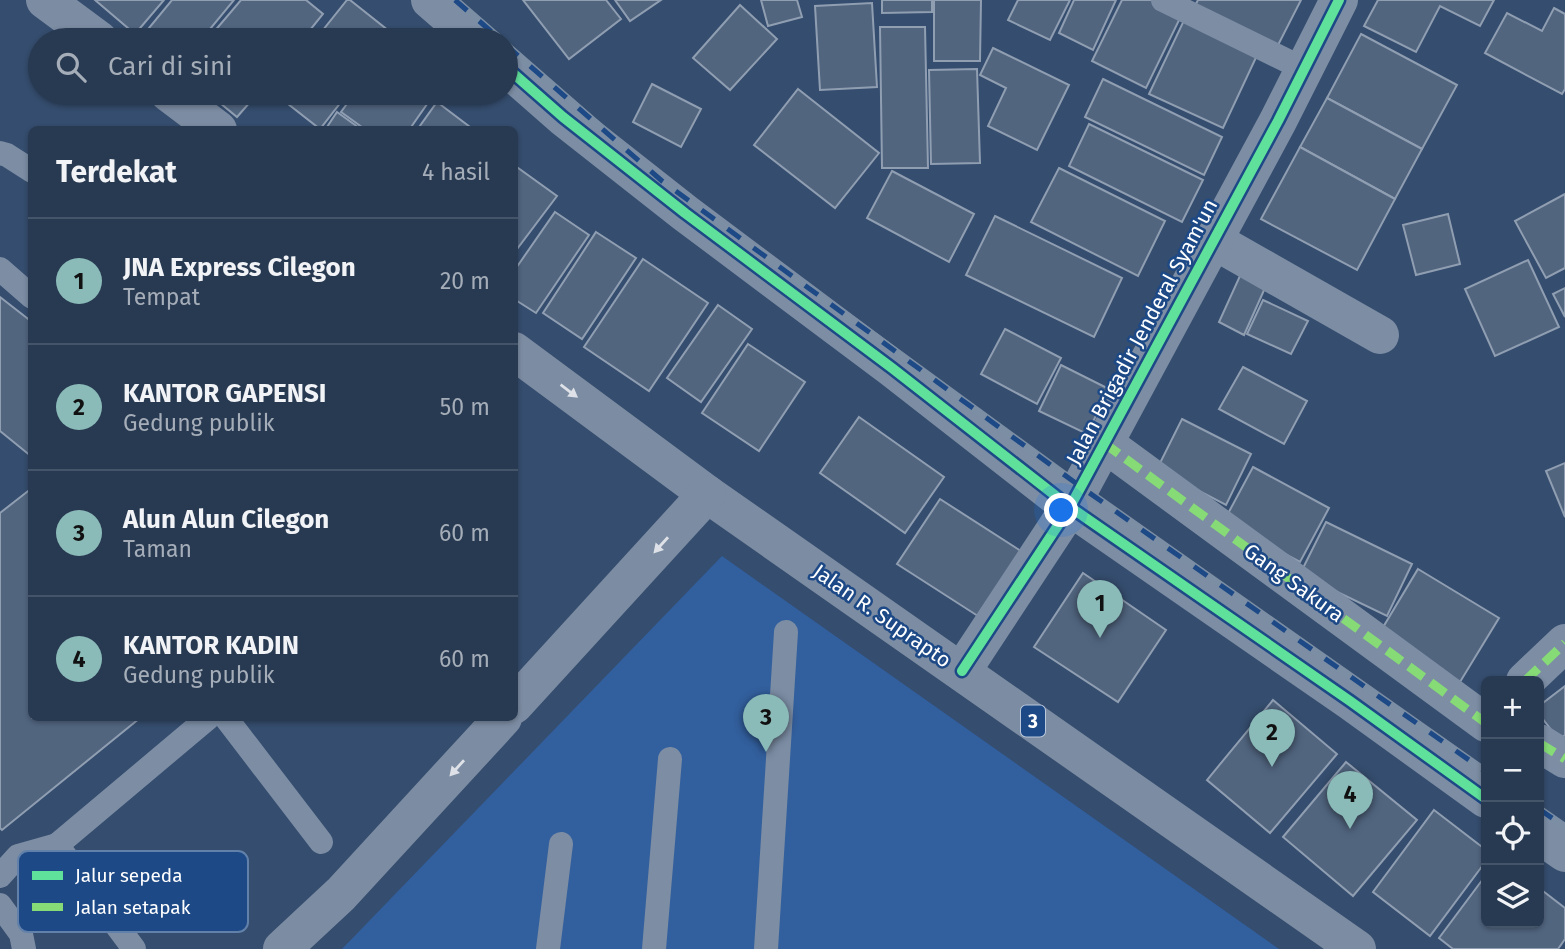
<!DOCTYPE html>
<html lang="id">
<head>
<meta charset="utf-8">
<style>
	body { margin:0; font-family:"Fira Sans",sans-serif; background:#34455c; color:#f1f3f6 }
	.controls { position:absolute; right:21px; bottom:21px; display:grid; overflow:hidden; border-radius:10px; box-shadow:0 2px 5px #0004 }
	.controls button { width:63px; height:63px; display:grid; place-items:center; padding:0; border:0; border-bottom:2px solid #445469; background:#283a52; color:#f1f3f6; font:35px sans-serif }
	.you { position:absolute; left:1062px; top:511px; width:24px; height:24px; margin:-18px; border:5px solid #fff; border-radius:50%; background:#1a73e8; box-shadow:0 0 0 10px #1a73e833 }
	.badge { display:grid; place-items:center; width:46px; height:46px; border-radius:50%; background:#8bbbb9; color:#111; font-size:23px; font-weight:700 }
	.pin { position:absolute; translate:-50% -58px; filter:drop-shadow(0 2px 4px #0008) }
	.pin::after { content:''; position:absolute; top:37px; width:24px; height:21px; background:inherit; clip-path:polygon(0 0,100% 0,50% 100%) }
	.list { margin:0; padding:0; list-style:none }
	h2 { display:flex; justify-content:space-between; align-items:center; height:91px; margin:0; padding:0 28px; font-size:30px }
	h2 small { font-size:23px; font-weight:400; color:#a5adb8 }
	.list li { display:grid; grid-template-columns:46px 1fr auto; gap:21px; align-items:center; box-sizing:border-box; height:126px; padding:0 28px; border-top:2px solid #445469 }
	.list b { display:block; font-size:26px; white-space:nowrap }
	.list p { margin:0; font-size:23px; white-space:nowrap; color:#a5adb8 }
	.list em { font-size:23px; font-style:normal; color:#a5adb8 }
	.icon { flex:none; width:38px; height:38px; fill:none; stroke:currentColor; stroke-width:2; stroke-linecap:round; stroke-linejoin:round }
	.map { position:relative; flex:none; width:1565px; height:949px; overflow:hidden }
	.search { position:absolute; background:#283a52; box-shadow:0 2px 5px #0004; left:28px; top:28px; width:490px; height:77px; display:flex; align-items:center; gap:18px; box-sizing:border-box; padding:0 24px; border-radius:38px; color:#a5adb8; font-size:26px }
	.panel { position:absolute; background:#283a52; box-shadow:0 2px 5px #0004; left:28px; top:126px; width:490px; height:595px; border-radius:10px }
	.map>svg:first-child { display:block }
	.green { fill:#325f9d }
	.building { fill:#51657f; stroke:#909eb2; stroke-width:2 }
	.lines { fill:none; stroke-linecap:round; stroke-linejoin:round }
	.service { stroke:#7c8da4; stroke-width:24 }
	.minor { stroke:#7c8da4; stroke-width:38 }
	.trunk { stroke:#7c8ca2; stroke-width:38 }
	.rail-casing { stroke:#7c8ea4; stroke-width:8 }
	.rail { stroke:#1d4986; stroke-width:5; stroke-dasharray:16; stroke-linecap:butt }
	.quiet { stroke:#86db77; stroke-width:9; stroke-dasharray:18 9; stroke-linecap:butt }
	.cycleway-casing { stroke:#1d4986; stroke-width:15 }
	.cycleway { stroke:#60e19b; stroke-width:10 }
	.oneway { fill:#dee2e8 }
	.labels { text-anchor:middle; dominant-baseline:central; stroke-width:5; stroke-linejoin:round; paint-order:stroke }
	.shield { fill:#1d4986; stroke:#bbc8db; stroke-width:2 }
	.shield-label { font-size:19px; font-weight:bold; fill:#fff }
	.street-label { font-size:21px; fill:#fff; stroke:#1d4986 }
	.key { fill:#1d4986; stroke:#6180aa; stroke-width:2 }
	.key-label { font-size:19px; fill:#fff }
</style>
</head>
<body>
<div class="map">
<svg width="1565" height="949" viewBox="0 0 1565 949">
	<rect width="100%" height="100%" fill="#354d6e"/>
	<path class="green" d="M722 556 1279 949H342Z"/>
	<g class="building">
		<path d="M95 0H164L135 34Z"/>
		<path d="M172 0H234L201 40H152L144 34Z"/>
		<path d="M241 0H306L323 14 302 40H207Z"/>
		<path d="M347 0H350L394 35 390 40H315Z"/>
		<path d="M523 0H606L621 19 569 59Z"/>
		<path d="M615 0H661L630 21Z"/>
		<path d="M761 0H797L802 17 768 26Z"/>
		<path d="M882 0H932V12L882 13Z"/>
		<path d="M934 0H981L980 61H934Z"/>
		<path d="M1018 0H1070L1050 40 1008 20Z"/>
		<path d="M1074 0H1116L1093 50 1059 33Z"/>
		<path d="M1122 0H1157L1183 12 1146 88 1092 61Z"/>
		<path d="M1198 0H1301L1274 53 1192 11Z"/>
		<path d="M1378 0H1494L1480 26 1440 6 1416 52 1364 26Z"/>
		<path d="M872 3 877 87 820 90 815 6Z"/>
		<path d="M740 5 777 39 730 90 693 58Z"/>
		<path d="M1554 8 1565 14V89L1562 94 1485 53 1507 13 1542 31Z"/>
		<path d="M1187 14 1260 49 1223 128 1149 94Z"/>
		<path d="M880 27H925L928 168H882Z"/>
		<path d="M1361 34 1457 85 1422 149 1327 98Z"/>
		<path d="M993 48 1069 85 1037 150 988 126 1006 88 980 75Z"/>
		<path d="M977 69 980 163 931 164 929 70Z"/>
		<path d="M1103 79 1222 137 1204 175 1085 117Z"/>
		<path d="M652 84 701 109 681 147 633 122Z"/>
		<path d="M798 89 879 153 835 208 754 145Z"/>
		<path d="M208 93H258L237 117Z"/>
		<path d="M274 93H348L320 129Z"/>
		<path d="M355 93H426L432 97 409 130H366L341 112Z"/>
		<path d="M1327 98 1422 149 1395 199 1300 147Z"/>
		<path d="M437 102 474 130H417Z"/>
		<path d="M337 112 362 130H325Z"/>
		<path d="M1089 124 1203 180 1182 222 1069 166Z"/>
		<path d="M1300 147 1395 199 1357 270 1261 219Z"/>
		<path d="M514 165 557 196 514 253Z"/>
		<path d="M1059 168 1165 221 1138 276 1031 222Z"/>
		<path d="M892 171 974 214 949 262 867 218Z"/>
		<path d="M1565 194V268L1546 278 1515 221Z"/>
		<path d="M555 212 589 235 536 313 514 299V271Z"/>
		<path d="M1448 214 1460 264 1416 275 1403 225Z"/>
		<path d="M995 216 1122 278 1094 337 966 275Z"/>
		<path d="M596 232 636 258 582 339 543 313Z"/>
		<path d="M643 259 708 303 649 391 584 347Z"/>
		<path d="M1528 260 1559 327 1495 356 1465 289Z"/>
		<path d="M1244 267 1269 279 1244 335 1219 322Z"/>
		<path d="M1565 288V317L1553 294Z"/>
		<path d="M0 297 32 322V457L0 431Z"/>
		<path d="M1263 300 1308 321 1291 354 1247 334Z"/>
		<path d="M718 305 752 329 701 402 667 378Z"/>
		<path d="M1005 329 1061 358 1037 404 981 374Z"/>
		<path d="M748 344 805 382 759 451 702 413Z"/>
		<path d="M1061 365 1109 389 1087 434 1039 411Z"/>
		<path d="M1243 367 1307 401 1284 444 1219 409Z"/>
		<path d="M859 417 944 477 905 533 820 473Z"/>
		<path d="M1182 419 1251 454 1226 505 1157 469Z"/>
		<path d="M1565 463V517L1546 471Z"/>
		<path d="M1253 467 1329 508 1300 562 1224 521Z"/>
		<path d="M32 488V718H140L2 830 0 828V513Z"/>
		<path d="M940 499 1024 553 981 618 897 564Z"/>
		<path d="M1326 522 1412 564 1387 616 1300 574Z"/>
		<path d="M1418 569 1499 618 1460 682 1379 634Z"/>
		<path d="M1083 573 1166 630 1118 702 1034 647Z"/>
		<path d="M1565 686V735L1559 740 1539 714V706Z"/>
		<path d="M1273 700 1337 754 1270 833 1207 780Z"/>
		<path d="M1346 762 1417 820 1353 896 1283 837Z"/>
		<path d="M1434 810 1486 850V861L1430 936 1373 892Z"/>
		<path d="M1486 875V923H1539V888L1565 908V939L1558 949H1453L1439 938Z"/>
	</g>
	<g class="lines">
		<g class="service">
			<path d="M1163 0 1304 69"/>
			<path d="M0 153 7 155 32 171"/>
			<path d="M0 269 32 297"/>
			<path d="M226 718 321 842"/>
			<path d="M0 876 18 856 57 845"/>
			<path d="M0 905 21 934 24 949"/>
			<path d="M134 949 57 845 208 718"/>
			<path d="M548 949 561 844"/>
			<path d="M654 949 670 759"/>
			<path d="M766 949 786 632"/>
		</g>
		<g class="minor">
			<path d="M430 0 476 40"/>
			<path d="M506 67 563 117 685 213 892 368 1070 507 1350 701 1486 799"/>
			<path d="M1213 240 1380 335"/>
			<path d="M1104 443 1486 723"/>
			<path d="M962 671 1070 507 1278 121 1339 0"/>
			<path d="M1525 681 1565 643"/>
			<path d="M1539 743 1565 759"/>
			<path d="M1539 835 1565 853"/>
		</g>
		<g class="trunk">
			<path d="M45 0 99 40"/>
			<path d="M169 93 218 130"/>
			<path d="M514 351 707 494 1357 949"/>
			<path d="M514 705 707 494"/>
			<path d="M282 949 341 894 503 718"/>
		</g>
		<defs>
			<g id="rail">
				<path d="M455 0 501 40"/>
				<path d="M506 45 662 181 1081 487 1486 772"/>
				<path d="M1539 809 1565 827"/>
			</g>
		</defs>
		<use href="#rail" class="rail-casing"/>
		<use href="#rail" class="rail"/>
		<g class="quiet">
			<path d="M1104 443 1486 723"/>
			<path d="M1525 681 1565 643"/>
			<path d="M1539 743 1565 759"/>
		</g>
		<defs>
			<g id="cycleway">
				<path d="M506 67 563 117 685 213 892 368 1070 507 1350 701 1486 799"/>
				<path d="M962 671 1070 507 1278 121 1339 0"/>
			</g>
		</defs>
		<use href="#cycleway" class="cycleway-casing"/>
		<use href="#cycleway" class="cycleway"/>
	</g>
	<defs><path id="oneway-solid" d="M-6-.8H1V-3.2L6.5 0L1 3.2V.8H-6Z" transform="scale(1.75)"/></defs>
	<g class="oneway">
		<use href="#oneway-solid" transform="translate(569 391) rotate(37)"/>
		<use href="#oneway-solid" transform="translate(661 545) rotate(132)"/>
		<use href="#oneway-solid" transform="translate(457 768) rotate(132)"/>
	</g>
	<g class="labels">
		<rect class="shield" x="1021" y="705.5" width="24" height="31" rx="5"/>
		<g class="shield-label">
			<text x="1033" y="721">3</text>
		</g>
		<g class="street-label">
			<text transform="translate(1142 332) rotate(-62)">Jalan Brigadir Jenderal Syam'un</text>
			<text transform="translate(1294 583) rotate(36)">Gang Sakura</text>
			<text transform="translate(882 616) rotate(35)">Jalan R. Suprapto</text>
		</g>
	</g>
	<rect x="18" y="851" width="230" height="81" rx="10" class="key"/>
	<rect x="32" y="871" width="31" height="9" fill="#60e19b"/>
	<rect x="32" y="903" width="31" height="8" fill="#86db77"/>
	<g class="key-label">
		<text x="75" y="882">Jalur sepeda</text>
		<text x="75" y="914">Jalan setapak</text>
	</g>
</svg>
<div class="controls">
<button>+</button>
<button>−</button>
<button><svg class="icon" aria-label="locate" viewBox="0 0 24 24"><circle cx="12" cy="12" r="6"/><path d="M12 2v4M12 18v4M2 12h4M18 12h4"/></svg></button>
<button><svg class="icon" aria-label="layers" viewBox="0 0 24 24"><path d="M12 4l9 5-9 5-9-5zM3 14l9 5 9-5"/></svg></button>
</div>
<div class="you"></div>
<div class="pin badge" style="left:1100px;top:638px">1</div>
<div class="pin badge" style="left:1272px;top:767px">2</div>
<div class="pin badge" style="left:766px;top:752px">3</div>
<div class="pin badge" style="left:1350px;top:829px">4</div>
<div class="search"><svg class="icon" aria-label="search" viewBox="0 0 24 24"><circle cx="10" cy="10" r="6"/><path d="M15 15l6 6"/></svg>Cari di sini</div>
<section class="panel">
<h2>Terdekat<small>4 hasil</small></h2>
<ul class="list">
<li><span class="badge">1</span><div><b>JNA Express Cilegon</b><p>Tempat</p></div><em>20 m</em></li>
<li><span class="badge">2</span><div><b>KANTOR GAPENSI</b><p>Gedung publik</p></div><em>50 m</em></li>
<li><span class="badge">3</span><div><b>Alun Alun Cilegon</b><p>Taman</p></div><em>60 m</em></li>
<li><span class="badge">4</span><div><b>KANTOR KADIN</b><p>Gedung publik</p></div><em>60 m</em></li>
</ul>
</section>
</div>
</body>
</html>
